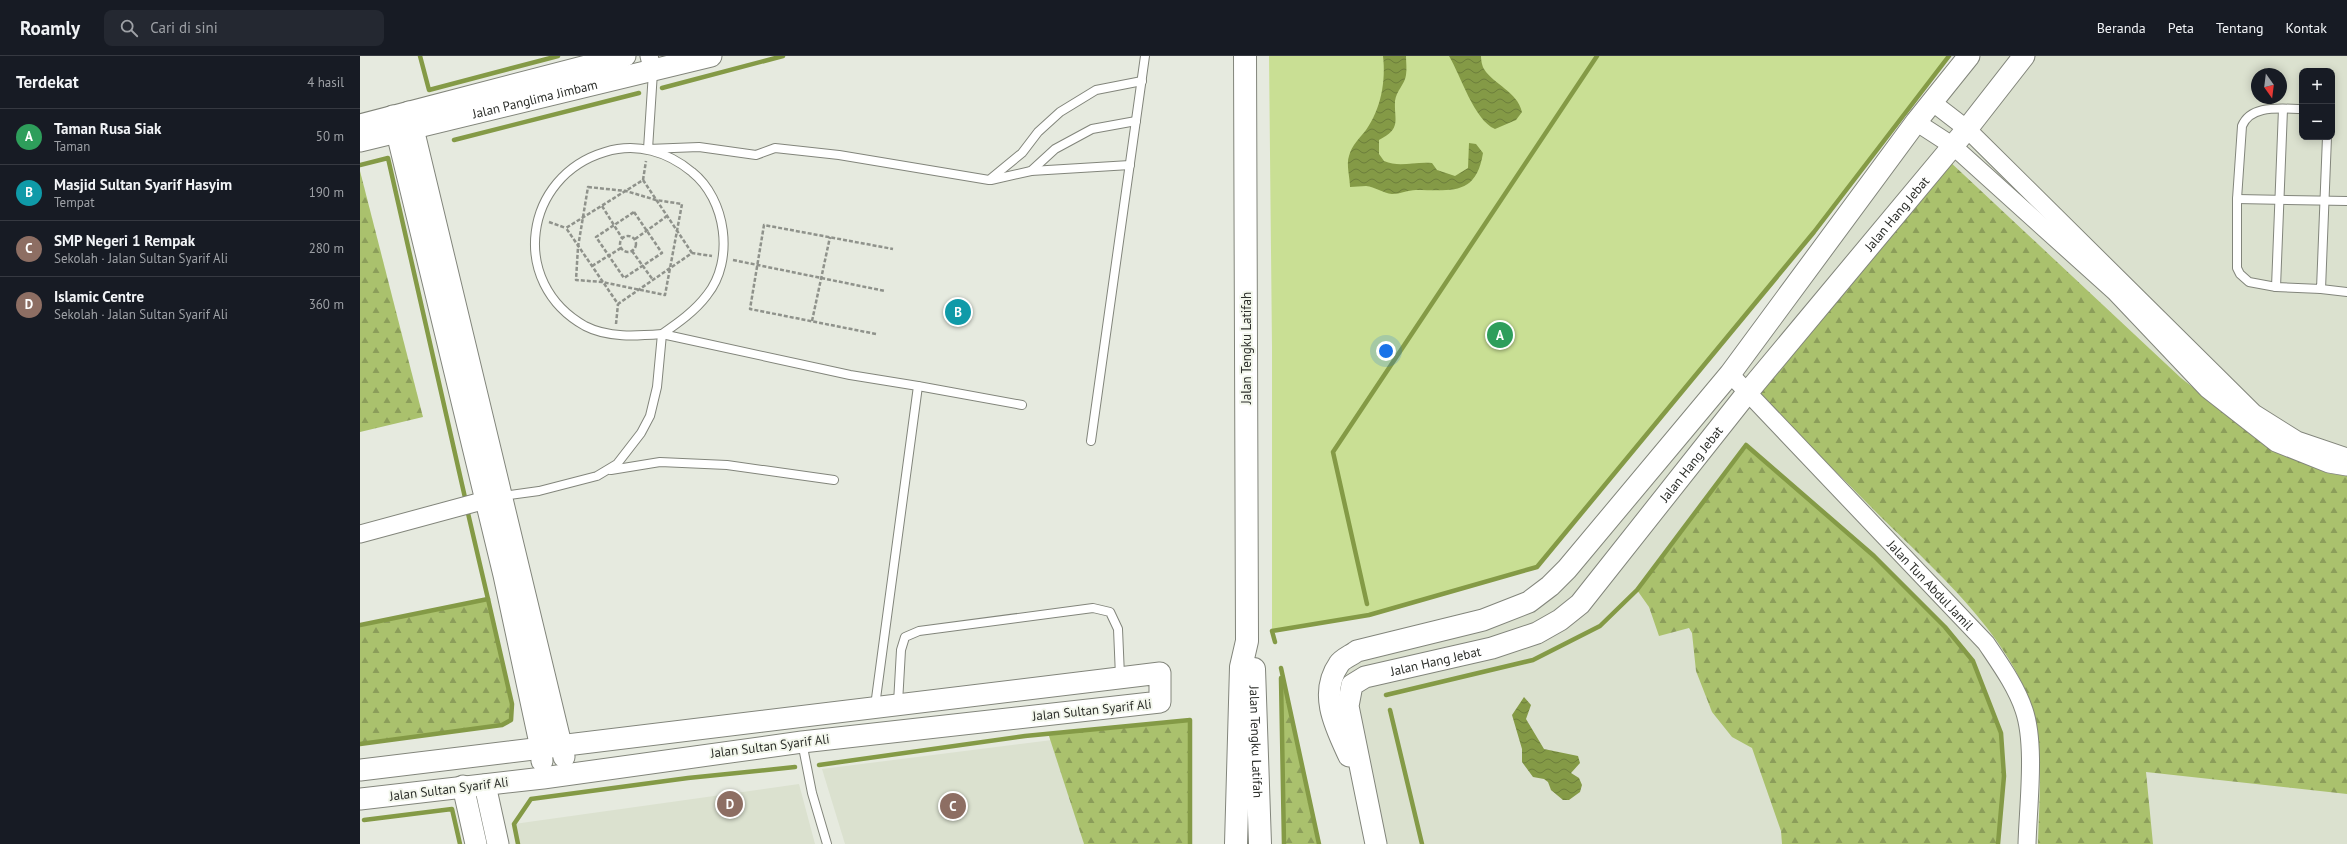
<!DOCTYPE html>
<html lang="id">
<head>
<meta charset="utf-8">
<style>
	body { margin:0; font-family:"PT Sans",sans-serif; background:#242831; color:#f1f3f6 }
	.controls { position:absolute; right:12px; top:12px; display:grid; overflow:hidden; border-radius:8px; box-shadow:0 2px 10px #0003 }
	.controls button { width:36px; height:36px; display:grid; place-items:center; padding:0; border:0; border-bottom:1px solid #363941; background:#171b24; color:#f1f3f6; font:20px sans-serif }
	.compass { position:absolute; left:1891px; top:12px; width:36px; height:36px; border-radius:50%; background:#171b24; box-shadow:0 2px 10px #0003; rotate:166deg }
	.you { position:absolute; left:1026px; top:295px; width:14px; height:14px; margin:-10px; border:3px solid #fff; border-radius:50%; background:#1a73e8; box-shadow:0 0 0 6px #1a73e833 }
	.badge { display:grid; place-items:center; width:26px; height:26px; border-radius:50%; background:#576de3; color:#fff; font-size:13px; font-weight:700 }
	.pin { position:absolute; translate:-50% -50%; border:2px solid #fff; box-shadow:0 1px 4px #0006 }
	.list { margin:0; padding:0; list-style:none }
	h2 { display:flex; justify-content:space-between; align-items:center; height:52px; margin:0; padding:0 16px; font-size:17px }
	h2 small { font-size:13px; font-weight:400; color:#9ea1a6 }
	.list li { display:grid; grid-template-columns:26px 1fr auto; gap:12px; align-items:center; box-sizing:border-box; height:56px; padding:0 16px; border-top:1px solid #363941 }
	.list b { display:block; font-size:15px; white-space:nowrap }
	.list p { margin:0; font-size:13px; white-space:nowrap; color:#9ea1a6 }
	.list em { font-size:13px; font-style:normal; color:#9ea1a6 }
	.icon { flex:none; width:22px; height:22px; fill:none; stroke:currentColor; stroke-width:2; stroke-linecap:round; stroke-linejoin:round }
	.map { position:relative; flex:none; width:1987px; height:788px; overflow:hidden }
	header { display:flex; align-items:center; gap:24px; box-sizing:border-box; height:56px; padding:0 20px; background:#171b24; border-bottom:1px solid #363941 }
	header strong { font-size:19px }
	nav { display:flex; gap:22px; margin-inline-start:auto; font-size:14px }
	.search { width:280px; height:36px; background:#242831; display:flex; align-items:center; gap:10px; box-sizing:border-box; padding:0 14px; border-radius:8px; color:#9ea1a6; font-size:15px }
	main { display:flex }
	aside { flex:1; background:#171b24 }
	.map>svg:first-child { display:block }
	.built { fill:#dbe1cf; fill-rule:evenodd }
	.forest { fill:url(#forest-firs) }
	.park { fill:#c9df94 }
	.water { fill:url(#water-waves) }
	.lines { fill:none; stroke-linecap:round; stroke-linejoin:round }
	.stream { stroke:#849a46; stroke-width:4.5 }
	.service-casing { stroke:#82857b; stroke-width:10 }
	.minor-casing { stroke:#82857b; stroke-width:19 }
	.tertiary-casing { stroke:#82857b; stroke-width:23 }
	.secondary-casing { stroke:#82857b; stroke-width:24 }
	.path { stroke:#8f928b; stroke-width:2.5; stroke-dasharray:4 2; stroke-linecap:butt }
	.service { stroke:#fff; stroke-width:8 }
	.minor { stroke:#fff; stroke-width:17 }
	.tertiary { stroke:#fff; stroke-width:21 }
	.secondary { stroke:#fff; stroke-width:22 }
	.labels { text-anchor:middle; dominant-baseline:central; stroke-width:4; stroke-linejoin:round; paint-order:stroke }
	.street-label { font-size:13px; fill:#2c2e2a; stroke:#f3f7ec }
</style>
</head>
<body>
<header>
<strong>Roamly</strong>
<div class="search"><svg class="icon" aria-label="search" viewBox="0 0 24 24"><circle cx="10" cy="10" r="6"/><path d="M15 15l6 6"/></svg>Cari di sini</div>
<nav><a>Beranda</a><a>Peta</a><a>Tentang</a><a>Kontak</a></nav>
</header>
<main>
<aside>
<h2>Terdekat<small>4 hasil</small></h2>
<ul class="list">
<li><span class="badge" style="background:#2e9e5b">A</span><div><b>Taman Rusa Siak</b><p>Taman</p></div><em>50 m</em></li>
<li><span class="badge" style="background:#0f9aa8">B</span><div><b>Masjid Sultan Syarif Hasyim</b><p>Tempat</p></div><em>190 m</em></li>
<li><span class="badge" style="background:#8d6e63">C</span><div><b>SMP Negeri 1 Rempak</b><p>Sekolah · Jalan Sultan Syarif Ali</p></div><em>280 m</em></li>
<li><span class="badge" style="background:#8d6e63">D</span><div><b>Islamic Centre</b><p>Sekolah · Jalan Sultan Syarif Ali</p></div><em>360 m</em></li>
</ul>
</aside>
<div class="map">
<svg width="1987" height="788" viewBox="0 0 1987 788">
	<defs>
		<pattern id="forest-firs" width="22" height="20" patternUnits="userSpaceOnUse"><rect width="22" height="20" fill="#aac16d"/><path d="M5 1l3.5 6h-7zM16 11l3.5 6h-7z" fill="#8b9d5a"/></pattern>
		<pattern id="water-waves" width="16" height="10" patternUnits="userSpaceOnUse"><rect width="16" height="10" fill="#849a46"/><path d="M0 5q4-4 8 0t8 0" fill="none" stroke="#6c7e3b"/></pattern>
	</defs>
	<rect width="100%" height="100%" fill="#e6eadf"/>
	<g class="built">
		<path d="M1609 0H1987V788H1016L1003 729 973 665 979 607 1123 564 1190 530ZM1942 15H1972V81H1942ZM1897 18H1921V42H1897Z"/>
		<path d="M692 684 724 788H485L462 713Z"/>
		<path d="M439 728 455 788H158L154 768Z"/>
	</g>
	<g class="forest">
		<path d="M1588 104 1821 322 1909 391 1967 417 1987 420V738L1786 716 1793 788H1678C1679 750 1683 701 1675 664 1658 587 1577 516 1522 462 1480 420 1439 379 1397 338Z"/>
		<path d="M0 115 63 361 0 376Z"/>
		<path d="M1386 389 1514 500 1585 571 1613 605 1641 677 1644 720 1639 788H1422L1421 775 1392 692 1372 681 1352 656 1336 615 1332 577 1329 572 1299 580 1289 551 1277 534Z"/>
		<path d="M128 543 152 648 151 664 142 669 0 689V569Z"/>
		<path d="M921 612 959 788H924Z"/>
		<path d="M830 664V788H724L688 677Z"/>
	</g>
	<path class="park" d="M909 0H1589L1454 176 1177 511 1009 559 912 575V291Z"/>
	<g class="water">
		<path d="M1023 0H1046C1046 6 1047 13 1046 19 1045 28 1036 35 1035 45 1034 65 1042 72 1019 84V98L1024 105C1040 112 1055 105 1072 107L1077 114 1095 120 1108 112 1109 87 1116 88 1123 97C1116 140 1092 134 1056 134 1048 134 1040 138 1032 138 1023 137 1015 131 1006 130 1001 130 995 131 990 131 990 122 986 108 989 100 992 89 999 83 1006 74 1021 53 1026 25 1023 0Z"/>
		<path d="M1089 0H1121C1121 4 1122 10 1124 13 1134 29 1157 35 1162 56L1156 64 1135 73C1114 64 1101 20 1089 0Z"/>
		<path d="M1164 641 1171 649 1166 663 1184 693 1218 700 1220 707 1211 717 1219 722 1222 729 1220 736 1209 744H1203L1191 734 1188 726 1184 723 1173 721 1162 706V693L1152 659Z"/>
	</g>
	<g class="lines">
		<g class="stream">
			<path d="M60 0 69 34 198 0"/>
			<path d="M302 32 423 0"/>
			<path d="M94 84 279 37"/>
			<path d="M0 109 28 102 106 446"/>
			<path d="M1007 548 973 396 1237 0"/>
			<path d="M0 569 128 543 107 453"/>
			<path d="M915 586 912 575 1009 559 1177 511 1454 176 1589 0"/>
			<path d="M921 612 959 788"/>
			<path d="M921 622 924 788"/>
			<path d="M1026 639 1173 604 1240 570 1277 534 1386 389 1514 500 1585 571 1613 605 1641 677 1644 720 1638 788"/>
			<path d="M1030 654 1062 788"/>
			<path d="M0 688 142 669 151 664 152 648 128 543"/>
			<path d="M459 709 665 680 830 664V788"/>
			<path d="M4 764 92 753 100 788"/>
			<path d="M158 788 154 768 171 743 328 722 435 711"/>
		</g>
		<defs>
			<g id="service">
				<path d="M293 16 288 93 339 91 396 99 415 92 479 99 629 124 662 97 678 76 700 56 736 34 782 25"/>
				<path d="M1942 53C1921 53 1891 48 1882 70L1877 143V212L1880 218 1889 226 1916 231 1961 233 1967 81"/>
				<path d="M671 115 770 109"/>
				<path d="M631 124 671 115 695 93 732 73 776 65"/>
				<path d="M1877 143 1987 145"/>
				<path d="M1916 231 1923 53"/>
				<path d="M1961 233 1987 236"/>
				<path d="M302 278C318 267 335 255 347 239 375 204 366 143 332 116 308 96 277 86 245 96 164 120 148 227 225 270 248 282 276 280 302 278L490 319 558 330 515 650"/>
				<path d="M558 330 662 349"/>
				<path d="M731 385 785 0"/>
				<path d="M251 414 300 406 367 409 474 424"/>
				<path d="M143 440 179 435 237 420 257 408 281 377 290 360 297 331 302 278"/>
				<path d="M538 647 541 594 545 581 559 575 733 552 750 556 758 573 760 620"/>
				<path d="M442 686 452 737 467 788"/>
			</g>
			<g id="minor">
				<path d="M289 0 293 15"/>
				<path d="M1572 46 1607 73 1894 357 1937 384 1987 401"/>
				<path d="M1556 66 1593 90 1755 236 1847 333 1916 387 1969 408 1987 411"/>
				<path id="s1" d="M1370 318 1626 587C1640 608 1656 630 1664 654 1676 689 1668 750 1667 788"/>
				<path d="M0 478 137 441"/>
			</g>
			<g id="tertiary">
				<path d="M49 56 204 701"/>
				<path d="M33 60 144 519 181 692 182 705"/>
				<path d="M0 69 265 0"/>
				<path id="s2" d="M0 85 351 0"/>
				<path d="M989 700C976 672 958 638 979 608 982 603 992 599 997 595L1123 564 1169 546 1190 530 1207 513 1370 318 1556 66 1609 0"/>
				<path d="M0 714 800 617V646L442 686 183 722 0 743"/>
				<path d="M125 729 138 788"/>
				<path d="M103 730 116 788"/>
				<path id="s3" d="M1016 788 988 650 992 629 1005 621 1132 592 1177 577 1200 564 1220 548 1387 337 1607 73 1664 0"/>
			</g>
			<g id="secondary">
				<path id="s4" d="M894 613 900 788"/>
				<path d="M876 788 881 611 887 585 885 0"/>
			</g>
		</defs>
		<use href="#service" class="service-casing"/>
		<use href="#minor" class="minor-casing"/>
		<use href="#tertiary" class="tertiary-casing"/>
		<use href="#secondary" class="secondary-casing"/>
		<g class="path">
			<path d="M283 124 286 105"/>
			<path d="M228 131 266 135 296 144 322 148 305 239 242 226 216 224 218 191Z"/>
			<path d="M242 150 262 182"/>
			<path d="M274 156 302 197 264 222 236 181Z"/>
			<path d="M189 166 206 172"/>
			<circle cx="268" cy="188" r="8"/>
			<path d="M275 183 307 160"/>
			<path d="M272 195 293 224"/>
			<path d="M332 197 283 124 206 172 258 248 332 197 352 200"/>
			<path d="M373 204 525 235"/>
			<path d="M232 210 261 192"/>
			<path d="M452 265 470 181"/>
			<path d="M256 268 258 248"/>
			<path d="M516 278 390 253 404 169 533 193"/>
		</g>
		<use href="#service" class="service"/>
		<use href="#minor" class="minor"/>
		<use href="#tertiary" class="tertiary"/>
		<use href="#secondary" class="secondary"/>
	</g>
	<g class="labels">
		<g class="street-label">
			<text stroke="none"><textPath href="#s2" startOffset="180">Jalan Panglima Jimbam</textPath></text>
			<text stroke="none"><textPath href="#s3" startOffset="910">Jalan Hang Jebat</textPath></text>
			<text transform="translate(886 292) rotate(-90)">Jalan Tengku Latifah</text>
			<text stroke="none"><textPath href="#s3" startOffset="586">Jalan Hang Jebat</textPath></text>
			<text stroke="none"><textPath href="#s1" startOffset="291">Jalan Tun Abdul Jamil</textPath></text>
			<text stroke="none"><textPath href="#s3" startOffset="250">Jalan Hang Jebat</textPath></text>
			<text transform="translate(732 654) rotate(-6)">Jalan Sultan Syarif Ali</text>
			<text stroke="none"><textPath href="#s4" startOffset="73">Jalan Tengku Latifah</textPath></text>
			<text transform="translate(410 690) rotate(-7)">Jalan Sultan Syarif Ali</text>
			<text transform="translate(89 733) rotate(-7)">Jalan Sultan Syarif Ali</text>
		</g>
	</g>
</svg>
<div class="controls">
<button>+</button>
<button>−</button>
</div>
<svg class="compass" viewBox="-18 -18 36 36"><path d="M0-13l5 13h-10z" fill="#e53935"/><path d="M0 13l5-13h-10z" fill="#9ea1a6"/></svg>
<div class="you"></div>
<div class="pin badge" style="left:1140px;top:279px;background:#2e9e5b">A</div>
<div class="pin badge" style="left:598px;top:256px;background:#0f9aa8">B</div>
<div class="pin badge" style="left:593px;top:750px;background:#8d6e63">C</div>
<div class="pin badge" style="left:370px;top:748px;background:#8d6e63">D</div>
</div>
</main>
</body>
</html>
